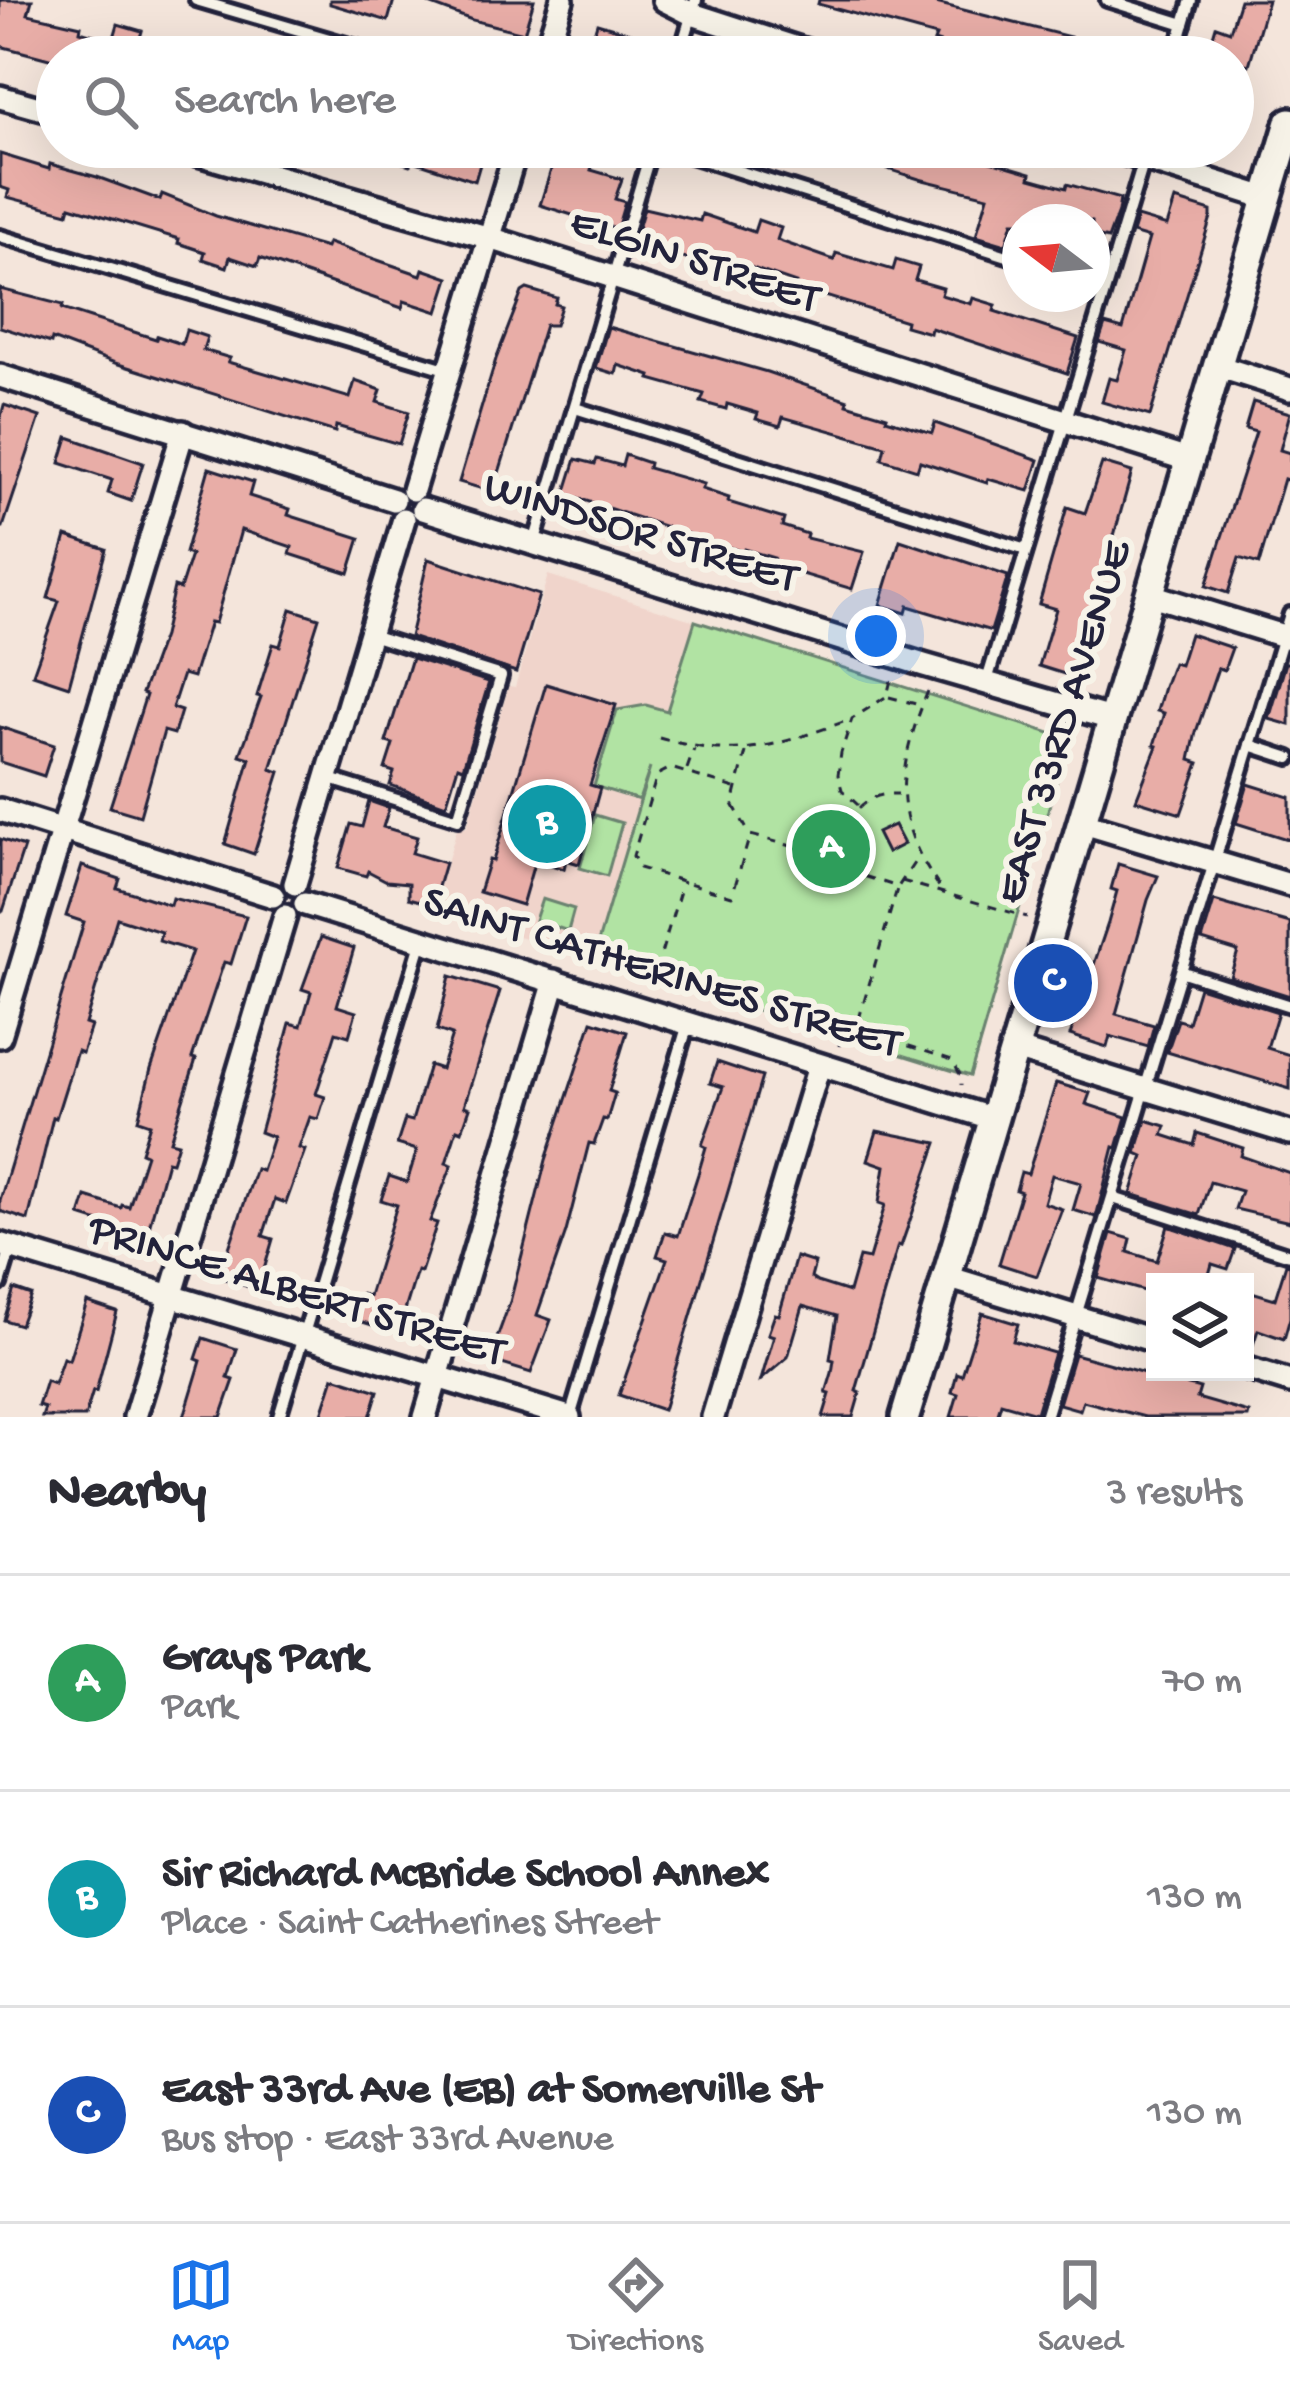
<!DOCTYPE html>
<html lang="en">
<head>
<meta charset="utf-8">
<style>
	body { margin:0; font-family:"Gochi Hand",sans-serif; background:#f7f7f7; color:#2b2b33 }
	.controls { position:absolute; right:36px; bottom:36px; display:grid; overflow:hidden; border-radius:0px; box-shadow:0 12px 48px #0002 }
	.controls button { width:108px; height:108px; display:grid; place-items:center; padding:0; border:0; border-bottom:3px solid #e1e1e2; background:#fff; color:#2b2b33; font:60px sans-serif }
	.compass { position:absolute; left:1002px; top:204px; width:108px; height:108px; border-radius:50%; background:#fff; box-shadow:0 12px 48px #0002; rotate:286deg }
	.you { position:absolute; left:876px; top:636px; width:42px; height:42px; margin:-30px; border:9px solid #fff; border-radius:50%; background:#1a73e8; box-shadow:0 0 0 18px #1a73e833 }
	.badge { display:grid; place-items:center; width:78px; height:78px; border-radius:50%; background:#1a73e8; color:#fff; font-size:39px; font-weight:700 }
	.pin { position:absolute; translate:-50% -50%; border:6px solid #fff; box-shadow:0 3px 12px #0006 }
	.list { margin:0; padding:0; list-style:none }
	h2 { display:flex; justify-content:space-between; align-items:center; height:156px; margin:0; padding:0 48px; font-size:51px }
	h2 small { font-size:39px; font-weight:400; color:#7c7c81 }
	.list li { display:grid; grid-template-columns:78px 1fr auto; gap:36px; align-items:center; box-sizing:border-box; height:216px; padding:0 48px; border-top:3px solid #e1e1e2 }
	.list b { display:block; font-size:45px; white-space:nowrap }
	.list p { margin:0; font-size:39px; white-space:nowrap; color:#7c7c81 }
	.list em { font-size:39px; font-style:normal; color:#7c7c81 }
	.icon { flex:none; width:66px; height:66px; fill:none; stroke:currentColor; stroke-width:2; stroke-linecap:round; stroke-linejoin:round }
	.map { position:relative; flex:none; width:1290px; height:1417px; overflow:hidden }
	.search { position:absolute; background:#fff; box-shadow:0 12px 48px #0002; left:36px; right:36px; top:36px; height:132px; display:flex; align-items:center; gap:30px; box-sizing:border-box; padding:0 42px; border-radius:66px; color:#7c7c81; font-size:45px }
	.sheet { height:804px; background:#fff }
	nav { display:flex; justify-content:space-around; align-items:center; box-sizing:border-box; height:168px; border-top:3px solid #e1e1e2; background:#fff; font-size:33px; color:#7c7c81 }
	nav a { display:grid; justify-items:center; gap:6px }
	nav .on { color:#1a73e8 }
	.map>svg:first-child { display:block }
	.built { fill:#f0d4cb }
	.green { fill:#b1e3a3; stroke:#6a826f; stroke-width:3 }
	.building { fill:#e8ada7; stroke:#22223b; stroke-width:3 }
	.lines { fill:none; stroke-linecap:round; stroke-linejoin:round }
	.lane-casing { stroke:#22223b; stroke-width:20 }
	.street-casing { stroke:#22223b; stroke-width:30 }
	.secondary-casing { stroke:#22223b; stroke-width:36 }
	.path { stroke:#22223b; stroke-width:3; stroke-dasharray:9 9; stroke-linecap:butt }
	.lane { stroke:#f7f3e8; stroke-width:10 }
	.street { stroke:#f7f3e8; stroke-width:21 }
	.secondary { stroke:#f7f3e8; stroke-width:27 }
	.labels { text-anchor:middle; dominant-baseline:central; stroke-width:12; stroke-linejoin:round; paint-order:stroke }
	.street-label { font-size:45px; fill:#22223b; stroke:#f7f3e8 }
</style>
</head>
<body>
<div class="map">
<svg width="1290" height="1417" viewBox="0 0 1290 1417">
	<rect width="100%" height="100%" fill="#f4e5db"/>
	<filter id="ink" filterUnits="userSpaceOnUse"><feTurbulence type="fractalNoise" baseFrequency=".00833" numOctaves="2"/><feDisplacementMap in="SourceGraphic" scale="24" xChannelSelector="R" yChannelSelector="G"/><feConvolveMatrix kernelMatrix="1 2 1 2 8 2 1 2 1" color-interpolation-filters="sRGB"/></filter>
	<g filter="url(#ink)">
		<path class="built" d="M548 575 695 621 593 959 433 910 458 825 467 827 509 686 515 687Z"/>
		<g class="green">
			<path d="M695 621 1069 739 970 1076 593 959 650 768 639 800 594 786 617 710 646 705 667 711Z"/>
			<path d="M595 815 622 823 607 876 580 868Z"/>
			<path d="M542 899 574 909 568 931 535 920Z"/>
		</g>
		<g class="building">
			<path d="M0 0H32L28 14 81 26 80 31 113 41 118 24 142 31 137 48 154 53 153 57H57V61L0 46Z"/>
			<path d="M330 0H394L388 21 330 4Z"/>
			<path d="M429 0H534L524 33 472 20 429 4Z"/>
			<path d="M819 0H924L1078 39 1076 44 1105 53V57H984L934 41 936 36 818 4Z"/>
			<path d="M1240 0H1268L1249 65 1233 61V57L1208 53 1216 26 1230 31Z"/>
			<path d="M597 23 634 34 627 57H587Z"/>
			<path d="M365 147H485L475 181 411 160 410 165 364 151Z"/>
			<path d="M558 147H598L591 170 622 179 615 199 625 202 617 229 540 205Z"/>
			<path d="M833 147H943L1031 173 1030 178 1066 188 1067 184 1120 199 1118 212 1108 239 1092 235V222L1054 212 1051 222H1013L1006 245 976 236 988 196 919 179 832 151Z"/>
			<path d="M0 154 49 169 50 164 97 177 160 200 162 194 216 216 326 248 328 243 421 275 423 269 449 278 438 312 404 301 402 308 260 258 257 266 230 257 227 267 203 259 205 252 178 243 179 239 70 206 68 213 7 197 9 190 0 187Z"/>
			<path d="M1175 200 1211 211V217L1150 416 1102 402 1109 378 1117 380 1126 350 1099 342 1105 324 1123 329 1149 238 1132 233 1137 217 1167 226Z"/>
			<path d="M644 208 700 221 702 214 754 232 758 220 781 228 777 240 834 260 836 253 893 270 896 260 919 267 915 280 943 288 941 295 971 304 973 298 996 305 994 311 1078 338 1067 373 931 328 930 333 905 326 906 321 796 287V283L741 264 740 269 710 259 708 266 634 242Z"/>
			<path d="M0 289 63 305 62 309 156 339 157 336 182 344 186 330 207 337 203 350 230 358 228 362 350 398 355 381 381 390 377 402 409 412 399 444 336 426 335 432 115 363 52 339 51 343 0 327Z"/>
			<path d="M527 289 557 298 555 304 561 306 555 325H545L493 492 459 482 496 359 522 292Z"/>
			<path d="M608 327 767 372 848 400 847 404 887 416 886 419 932 433 935 423 1039 460 1029 491 988 479 987 483 920 461 917 470 882 459 885 446 783 417 780 426 756 419 758 413 727 404 726 409 701 402 704 394 650 379 651 376 618 365 616 374 596 368Z"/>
			<path d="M1253 402 1290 413 1280 450 1290 453V481L1284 479 1259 564 1239 558 1228 593 1206 586 1256 432 1245 429Z"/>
			<path d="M4 405 40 417 3 527H0V420Z"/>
			<path d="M68 437 143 463 131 501 108 493 112 480 60 463Z"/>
			<path d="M625 455 649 463 648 468 704 484 702 489 729 498 728 502 784 519 782 526 807 534 806 538 864 552 852 589 772 565 774 558 744 549 743 552 565 494 576 459 595 464 597 459 622 466Z"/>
			<path d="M1102 463 1132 472 1074 677 1039 666 1056 609 1039 604 1067 507 1085 513Z"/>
			<path d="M209 468 253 482 249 496 290 509 288 515 360 538 349 573 290 554 292 547 241 530 215 623 210 622 193 677 183 674 172 708 181 711 174 734 164 731 140 816 110 807 146 695 142 693 163 636 174 587 180 589 191 555 185 553Z"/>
			<path d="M66 536 106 549 69 686 33 674 59 601 48 598Z"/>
			<path d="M900 540 1008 576 991 631 908 606 906 613 880 605Z"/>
			<path d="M428 559 539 595 516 672 410 637Z"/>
			<path d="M291 609 319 618 271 769 280 772 254 854 225 844 250 758 240 755 261 697 257 696 273 644 280 646Z"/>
			<path d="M1190 634 1232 648 1224 670 1218 668 1196 732 1190 760 1199 763 1181 814 1136 800 1157 746 1154 745 1164 713 1157 711 1164 687 1173 663 1180 665Z"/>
			<path d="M412 658 489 682 463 768 458 766 446 805 390 785 394 772 385 769 393 744 386 742Z"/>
			<path d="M1286 663H1290V725L1269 719Z"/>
			<path d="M546 684 616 705 590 785 600 788 579 864 566 860 564 869 535 860 522 905 479 892 489 860 493 861Z"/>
			<path d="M0 727 54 745 44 776 0 762Z"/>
			<path d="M1248 784 1290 797V840L1236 823Z"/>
			<path d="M369 801 389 808 383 827 417 837 412 853 445 863 435 897 430 896 428 903 409 898V883L387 881 368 871 366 876 338 868 351 824 362 827Z"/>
			<path d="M894 825 904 844 887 853 877 833Z"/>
			<path d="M0 839 24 847 3 911H0Z"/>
			<path d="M1118 864 1158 876 1148 900 1116 1014 1154 1025 1148 1047 1110 1036 1107 1047 1070 1035 1108 923 1117 891 1111 889Z"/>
			<path d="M82 866 120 879 117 888 170 905 172 898 246 916 231 964 224 962 192 1058 196 1059 170 1141 178 1143 172 1162 167 1161 143 1249 111 1239 115 1227 80 1216 86 1197 121 1208 122 1205 129 1207 146 1154 141 1152 150 1124 138 1120 151 1069 192 951 159 941 161 932 117 918 85 1024 91 1026 82 1053 77 1051 56 1118 53 1117 28 1220 0 1211V1200L84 922 66 916Z"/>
			<path d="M1214 901 1290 923V996L1230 977 1238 951 1202 940Z"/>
			<path d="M321 937 354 948 337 1006 356 1012 349 1036 336 1032 316 1094 325 1097 318 1119 310 1117 299 1148 305 1150 286 1203 275 1199 263 1236 273 1239 258 1290 219 1277 256 1169 262 1171 273 1137 260 1132 290 1023 301 1026 311 992 302 989Z"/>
			<path d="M450 976 500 991 464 1106 470 1108 462 1131 457 1129 446 1163 452 1165 430 1221 437 1223 421 1272 417 1271 398 1333 353 1319 361 1294 369 1296 397 1205 381 1200 389 1176 407 1182 417 1150 397 1144 405 1119 412 1121 429 1065 441 1069 452 1035 437 1030Z"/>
			<path d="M1199 987 1278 1012 1267 1048 1290 1055V1089L1167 1052 1178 1020 1188 1023Z"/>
			<path d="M592 1021 627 1032 609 1091 615 1093 607 1120 603 1119 594 1144 589 1143 566 1232 537 1315 551 1320 531 1373 489 1360 510 1302 546 1160Z"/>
			<path d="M717 1062 762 1077 663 1410 619 1395 667 1259 657 1256 665 1232 678 1236 698 1174 706 1147 702 1145 723 1087 710 1083Z"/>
			<path d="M1056 1083 1090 1093 1086 1104 1126 1117 1117 1148 1114 1147 1096 1217 1073 1210 1081 1183 1052 1175 1044 1203 1062 1209 1037 1276 999 1264 1021 1192 1016 1190 1021 1172 1028 1174Z"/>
			<path d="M1146 1120 1166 1126 1163 1135 1194 1145 1197 1133 1243 1148 1241 1156 1290 1173V1222L1235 1209 1241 1191 1210 1182 1199 1215 1131 1194 1143 1156 1136 1153Z"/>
			<path d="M877 1131 937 1143 901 1246 898 1245 856 1391 860 1393 853 1417H823L830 1394 826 1393 832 1373 834 1360 830 1359 837 1316 803 1306 788 1357 761 1380 774 1336 768 1334 775 1314 779 1315 796 1257 815 1263 811 1278 817 1282 849 1292 859 1257 869 1259 885 1205 879 1203 885 1166 868 1160Z"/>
			<path d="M1168 1226 1235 1249 1228 1269 1212 1264 1207 1282H1155V1294L1098 1278 1111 1233 1131 1239 1128 1252 1157 1261Z"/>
			<path d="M1286 1264 1290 1265V1318L1284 1339 1258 1330 1250 1354 1245 1353V1290L1275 1299Z"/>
			<path d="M14 1289 31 1295 20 1325 4 1320Z"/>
			<path d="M87 1302 117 1312 96 1392 93 1391 85 1417H42L45 1408 38 1406 46 1381 54 1384 63 1358 69 1360Z"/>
			<path d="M982 1313 1018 1324 1013 1341 1054 1353 1036 1413 1001 1403 997 1417H951L958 1394 952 1392 957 1373 962 1375Z"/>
			<path d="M203 1338 237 1349 228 1378 234 1380 221 1417H184L201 1361 196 1359Z"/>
			<path d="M1074 1354 1200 1388 1197 1398 1249 1413 1248 1417H1145L1083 1401 1080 1410 1059 1404Z"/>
			<path d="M334 1377 378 1391 370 1417H321Z"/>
		</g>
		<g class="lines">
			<defs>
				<g id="lane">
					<path d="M196 0 391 57"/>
					<path d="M1107 0 1184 24"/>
					<path d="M679 57 696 0"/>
					<path d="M1174 57 1191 0"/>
					<path d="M662 147 1020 260"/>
					<path d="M0 236 449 370"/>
					<path d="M575 408 1026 550"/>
					<path d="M534 543 652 147"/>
					<path d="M986 684 1148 147"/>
					<path d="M1250 745 1290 758"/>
					<path d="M327 778 458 819 501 676 371 635"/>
					<path d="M1183 972 1290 1006"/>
					<path d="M1113 1198 1290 1255"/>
					<path d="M0 1284 11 1248"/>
					<path d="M279 1417 422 940"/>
					<path d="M570 1417 688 1024"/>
					<path d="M1045 1417 1290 614"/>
				</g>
				<g id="street">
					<path d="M664 0 692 14 825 57"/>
					<path d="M544 57 562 0"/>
					<path d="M0 97 57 113"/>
					<path d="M174 147 490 238 1188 460"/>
					<path d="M1104 147 1267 198"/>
					<path d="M1217 366 1290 389"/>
					<path d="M0 376 394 500"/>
					<path d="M413 490 517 147"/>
					<path d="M423 509 924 665 1111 719"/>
					<path d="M1148 594 1290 638"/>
					<path d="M0 810 273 896"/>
					<path d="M1080 822 1290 885"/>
					<path d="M295 884 404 519"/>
					<path d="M305 904 994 1119"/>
					<path d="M0 1036 183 432"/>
					<path d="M1015 1049 1290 1133"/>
					<path d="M0 1244 569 1417"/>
					<path d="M947 1277 1155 1341"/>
					<path d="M1245 1368 1290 1382"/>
					<path d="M135 1417 285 916"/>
					<path d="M425 1417 555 981"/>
					<path d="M713 1417 819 1066"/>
				</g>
				<path id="secondary" d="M905 1417 1290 122"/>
			</defs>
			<use href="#lane" class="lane-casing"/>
			<use href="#street" class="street-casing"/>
			<use href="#secondary" class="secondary-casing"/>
			<g class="path">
				<path d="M928 691C895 771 891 821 943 892"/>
				<path d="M889 697 920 705"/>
				<path d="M659 738C742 761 774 746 852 719"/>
				<path d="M746 752 733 804 750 835 841 859 845 870 898 887 918 857"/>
				<path d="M687 769 694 749"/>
				<path d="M735 788 671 768 657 775 633 856 639 868 732 896 750 835"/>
				<path d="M858 805 842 790 838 775 841 753 852 719 887 696 891 680"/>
				<path d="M841 858C845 822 858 792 898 794"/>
				<path d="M902 881 1027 917"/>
				<path d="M651 987 683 881"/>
				<path d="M857 1029 952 1060 961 1076V1085"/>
				<path d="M839 1046 841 1037 856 1029 897 889"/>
			</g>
			<use href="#lane" class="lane"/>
			<use href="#street" class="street"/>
			<use href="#secondary" class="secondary"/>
		</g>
	</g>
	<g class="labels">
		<g class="street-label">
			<text transform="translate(694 263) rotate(18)">ELGIN STREET</text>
			<text transform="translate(640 535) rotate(17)">WINDSOR STREET</text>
			<text transform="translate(1066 723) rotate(-73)">EAST 33RD AVENUE</text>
			<text transform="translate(661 975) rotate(17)">SAINT CATHERINES STREET</text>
			<text transform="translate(296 1293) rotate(17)">PRINCE ALBERT STREET</text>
		</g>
	</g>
</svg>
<div class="controls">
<button><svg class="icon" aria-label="layers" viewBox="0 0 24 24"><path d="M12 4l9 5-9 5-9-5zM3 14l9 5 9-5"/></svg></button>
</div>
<svg class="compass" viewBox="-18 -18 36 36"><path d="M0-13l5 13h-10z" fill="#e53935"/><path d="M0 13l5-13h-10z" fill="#7c7c81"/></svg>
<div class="you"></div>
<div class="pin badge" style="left:831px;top:849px;background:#2e9e5b">A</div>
<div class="pin badge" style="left:547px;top:824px;background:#0f9aa8">B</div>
<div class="pin badge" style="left:1053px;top:983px;background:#1a4fb4">C</div>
<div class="search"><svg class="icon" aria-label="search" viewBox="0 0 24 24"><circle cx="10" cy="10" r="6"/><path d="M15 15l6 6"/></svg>Search here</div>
</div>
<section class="sheet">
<h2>Nearby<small>3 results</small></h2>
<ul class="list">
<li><span class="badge" style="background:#2e9e5b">A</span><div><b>Grays Park</b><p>Park</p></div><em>70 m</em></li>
<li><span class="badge" style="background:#0f9aa8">B</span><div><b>Sir Richard McBride School Annex</b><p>Place · Saint Catherines Street</p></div><em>130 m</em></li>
<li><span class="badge" style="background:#1a4fb4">C</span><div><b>East 33rd Ave (EB) at Somerville St</b><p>Bus stop · East 33rd Avenue</p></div><em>130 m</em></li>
</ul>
</section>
<nav>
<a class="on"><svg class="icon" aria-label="map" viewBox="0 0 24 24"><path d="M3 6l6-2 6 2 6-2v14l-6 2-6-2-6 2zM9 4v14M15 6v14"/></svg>Map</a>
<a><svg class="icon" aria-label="directions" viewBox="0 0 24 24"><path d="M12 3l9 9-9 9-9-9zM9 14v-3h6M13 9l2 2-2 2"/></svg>Directions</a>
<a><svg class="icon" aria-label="saved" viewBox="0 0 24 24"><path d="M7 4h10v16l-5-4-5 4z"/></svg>Saved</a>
</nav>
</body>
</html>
